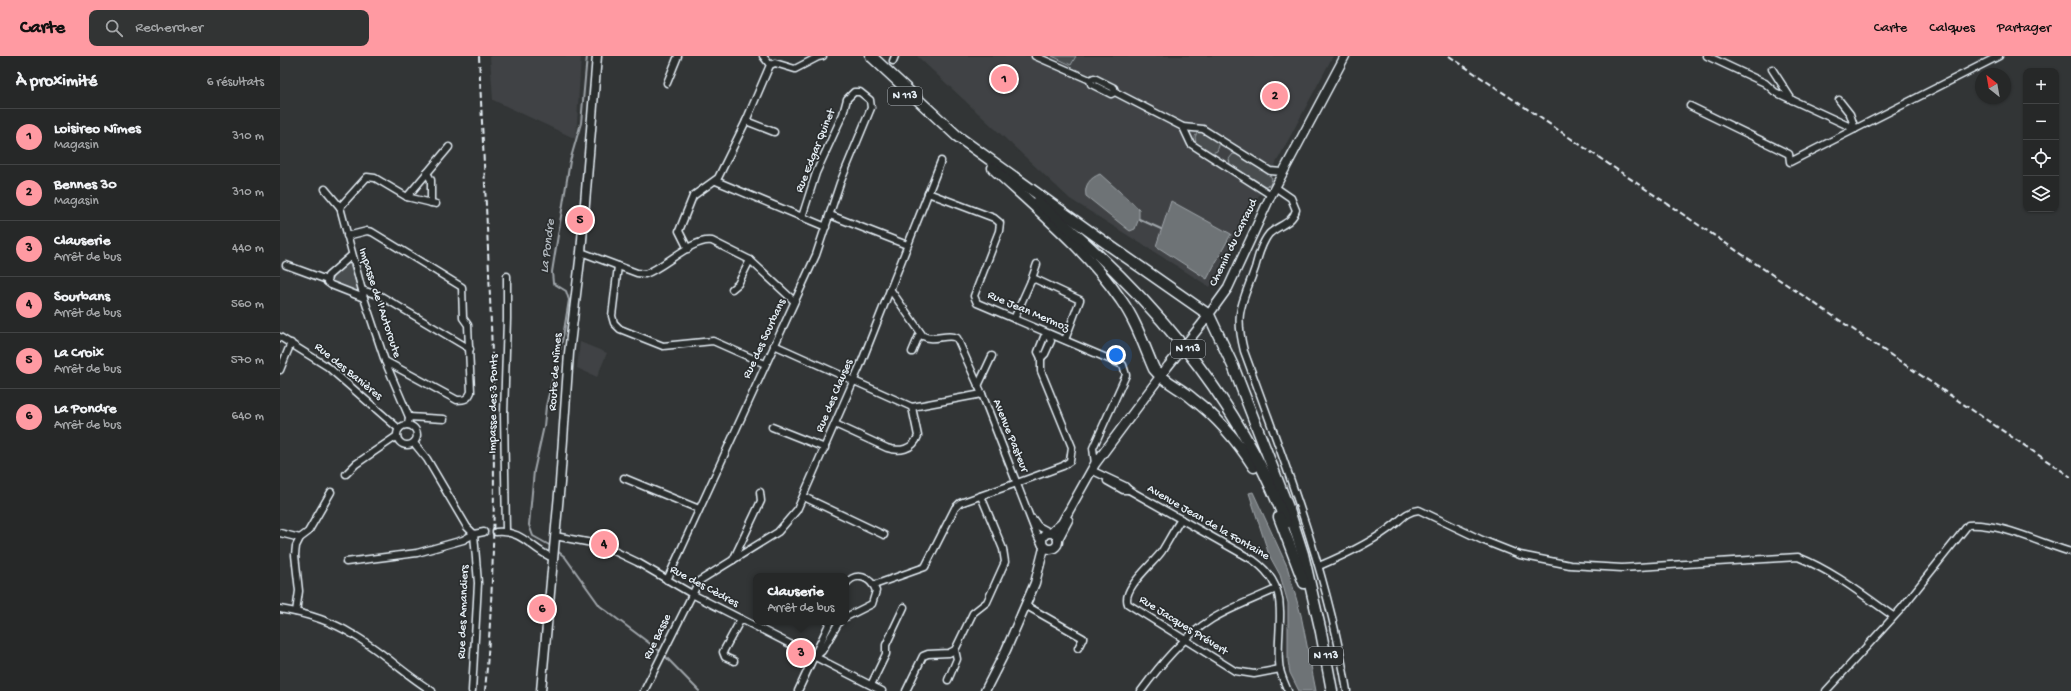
<!DOCTYPE html>
<html lang="fr">
<head>
<meta charset="utf-8">
<style>
	body { margin:0; font-family:"Gochi Hand",sans-serif; background:#323434; color:#f1f3f6 }
	.controls { position:absolute; right:12px; top:12px; display:grid; overflow:hidden; border-radius:8px; box-shadow:0 1px 3px #0004 }
	.controls button { width:36px; height:36px; display:grid; place-items:center; padding:0; border:0; border-bottom:1px solid #424445; background:#262828; color:#f1f3f6; font:20px sans-serif }
	.compass { position:absolute; left:1695px; top:12px; width:36px; height:36px; border-radius:50%; background:#262828; box-shadow:0 1px 3px #0004; rotate:329deg }
	.you { position:absolute; left:836px; top:299px; width:14px; height:14px; margin:-10px; border:3px solid #fff; border-radius:50%; background:#1a73e8; box-shadow:0 0 0 6px #1a73e833 }
	.badge { display:grid; place-items:center; width:26px; height:26px; border-radius:50%; background:#ff9aa2; color:#111; font-size:13px; font-weight:700 }
	.pin { position:absolute; translate:-50% -50%; border:2px solid #fff; box-shadow:0 1px 4px #0006 }
	.popup { position:absolute; left:473px; top:517px; width:96px; height:52px; box-sizing:border-box; display:grid; place-content:center; border-radius:8px; background:#262828; filter:drop-shadow(0 1px 3px #0005); font-size:13px; white-space:nowrap; color:#a4a6a8 }
	.popup b { font-size:15px; color:#f1f3f6 }
	.popup::after { content:''; position:absolute; left:50%; top:100%; margin-left:-8px; border:8px solid transparent; border-top-color:#262828 }
	.list { margin:0; padding:0; list-style:none }
	h2 { display:flex; justify-content:space-between; align-items:center; height:52px; margin:0; padding:0 16px; font-size:17px }
	h2 small { font-size:13px; font-weight:400; color:#a4a6a8 }
	.list li { display:grid; grid-template-columns:26px 1fr auto; gap:12px; align-items:center; box-sizing:border-box; height:56px; padding:0 16px; border-top:1px solid #424445 }
	.list b { display:block; font-size:15px; white-space:nowrap }
	.list p { margin:0; font-size:13px; white-space:nowrap; color:#a4a6a8 }
	.list em { font-size:13px; font-style:normal; color:#a4a6a8 }
	.icon { flex:none; width:22px; height:22px; fill:none; stroke:currentColor; stroke-width:2; stroke-linecap:round; stroke-linejoin:round }
	.map { position:relative; flex:none; width:1791px; height:635px; overflow:hidden }
	header { display:flex; align-items:center; gap:24px; box-sizing:border-box; height:56px; padding:0 20px; background:#ff9aa2; color:#111 }
	header strong { font-size:19px }
	nav { display:flex; gap:22px; margin-inline-start:auto; font-size:14px }
	.search { width:280px; height:36px; background:#323434; display:flex; align-items:center; gap:10px; box-sizing:border-box; padding:0 14px; border-radius:8px; color:#a4a6a8; font-size:15px }
	main { display:flex }
	aside { flex:1; background:#262828 }
	.map>svg:first-child { display:block }
	.built { fill:#3f4244 }
	.green { fill:#494d4f; stroke:#989fa4 }
	.water { fill:#6e7376; stroke:#9fa5aa }
	.lines { fill:none; stroke-linecap:round; stroke-linejoin:round }
	.stream { stroke:#9fa5aa; stroke-width:2 }
	.minor-tunnel { stroke:#4d5153; stroke-width:6; stroke-dasharray:6 3; stroke-linecap:butt }
	.minor-casing { stroke:#e8f1f8; stroke-width:9 }
	.tertiary-casing { stroke:#e8f1f8; stroke-width:11 }
	.primary-casing { stroke:#e8f1f8; stroke-width:13 }
	.minor { stroke:#2a2d2e; stroke-width:6 }
	.tertiary { stroke:#2a2d2e; stroke-width:8 }
	.primary { stroke:#2a2d2e; stroke-width:10 }
	.rail { stroke:#e8f1f8; stroke-width:2; stroke-dasharray:6 3; stroke-linecap:butt }
	.tertiary-bridge-casing { stroke:#e8f1f8; stroke-width:11; stroke-linecap:butt }
	.tertiary-bridge { stroke:#2a2d2e; stroke-width:8 }
	.labels { text-anchor:middle; dominant-baseline:central; stroke-width:3.5; stroke-linejoin:round; paint-order:stroke }
	.shield { fill:#2a2d2e; stroke:#afb6bb; stroke-width:1 }
	.shield-label { font-size:11px; font-weight:bold; fill:#e8f1f8 }
	.street-label { font-size:12px; fill:#e8f1f8; stroke:#2a2d2e }
	.water-label { font-size:13px; font-style:italic; fill:#b1b8be; stroke:#2a2d2e }
</style>
</head>
<body>
<header>
<strong>Carte</strong>
<div class="search"><svg class="icon" aria-label="search" viewBox="0 0 24 24"><circle cx="10" cy="10" r="6"/><path d="M15 15l6 6"/></svg>Rechercher</div>
<nav><a>Carte</a><a>Calques</a><a>Partager</a></nav>
</header>
<main>
<aside>
<h2>À proximité<small>6 résultats</small></h2>
<ul class="list">
<li><span class="badge">1</span><div><b>Loisireo Nîmes</b><p>Magasin</p></div><em>310 m</em></li>
<li><span class="badge">2</span><div><b>Bennes 30</b><p>Magasin</p></div><em>310 m</em></li>
<li><span class="badge">3</span><div><b>Clauserie</b><p>Arrêt de bus</p></div><em>440 m</em></li>
<li><span class="badge">4</span><div><b>Sourbans</b><p>Arrêt de bus</p></div><em>560 m</em></li>
<li><span class="badge">5</span><div><b>La Croix</b><p>Arrêt de bus</p></div><em>570 m</em></li>
<li><span class="badge">6</span><div><b>La Pondre</b><p>Arrêt de bus</p></div><em>640 m</em></li>
</ul>
</aside>
<div class="map">
<svg width="1791" height="635" viewBox="0 0 1791 635">
	<rect width="100%" height="100%" fill="#323536"/>
	<filter id="ink" filterUnits="userSpaceOnUse"><feTurbulence type="fractalNoise" baseFrequency=".025" numOctaves="2"/><feDisplacementMap in="SourceGraphic" scale="8" xChannelSelector="R" yChannelSelector="G"/><feConvolveMatrix kernelMatrix="1 2 1 2 8 2 1 2 1" color-interpolation-filters="sRGB"/></filter>
	<g filter="url(#ink)">
		<g class="built">
			<path d="M210 0H301L296 83 213 44Z"/>
			<path d="M637 0H1053L930 231 790 143Z"/>
			<path d="M300 286 327 297 317 321 297 312Z"/>
		</g>
		<g class="green">
			<path d="M772 0H796L791 9Z"/>
			<path d="M921 76 938 86 939 90 937 95 932 97 916 87 915 81 917 77Z"/>
			<path d="M953 98 960 99 990 119 992 123 990 129 985 130 950 108 949 103Z"/>
			<path d="M67 208H70L78 233 75 236 51 226 53 221Z"/>
		</g>
		<g class="water">
			<path d="M820 118 859 153V162L855 173 850 175 846 172 806 140C804 129 810 122 820 118Z"/>
			<path d="M891 145 951 178 927 223 876 190Z"/>
			<path d="M973 436 1007 510 1021 559 1036 635H1019L1010 617 1008 605V547L1000 519 989 499 969 437Z"/>
		</g>
		<g class="lines">
			<g class="stream">
				<path d="M859 163 881 173"/>
				<path d="M271 490 253 480 249 469 254 415 264 370 266 350 283 281 289 244 286 235 273 227 272 216 290 105 301 67 307 0"/>
				<path d="M276 494 285 501 320 550 381 596 419 635"/>
			</g>
			<path class="minor-tunnel" d="M204 476H216"/>
			<defs>
				<g id="minor">
					<path d="M755 0 810 24 814 22 834 32 835 36"/>
					<path d="M1427 0 1485 27 1495 36 1575 73"/>
					<path d="M613 5 615 0"/>
					<path d="M490 9 495 7 515 13 538 1 543 0"/>
					<path d="M1492 13 1512 44"/>
					<path d="M810 24 811 28 831 38 835 36 903 71 923 73 990 115 1002 116"/>
					<path d="M387 27 398 0"/>
					<path d="M1559 44 1570 58 1575 73"/>
					<path d="M1410 50 1509 98 1510 106 1719 0"/>
					<path d="M466 65 494 76"/>
					<path d="M903 71 911 88 991 139"/>
					<path d="M147 117 151 124V147"/>
					<path d="M436 125 522 161"/>
					<path d="M995 131 1011 142 1016 154C1012 168 998 169 989 178 981 188 978 201 975 212 962 249 954 255 964 295 1005 407 1048 517 1067 635"/>
					<path d="M45 133 60 151 84 242 105 305 129 361 128 369"/>
					<path d="M648 137 714 162 720 167 719 175 694 240 697 247 843 309 846 319 813 392 815 408"/>
					<path d="M127 141 156 148"/>
					<path d="M60 151 87 121 95 122 127 141 169 91"/>
					<path d="M550 159 627 189"/>
					<path d="M67 180 87 175 92 176 182 231 183 262 188 269 191 336C188 343 185 344 177 344L105 305"/>
					<path d="M408 193 399 175 413 140 438 122 466 65 490 9 483 0"/>
					<path d="M301 196 357 217 365 218C384 212 412 182 432 185L470 204 514 245"/>
					<path d="M72 199 48 220 47 226 51 229 84 242"/>
					<path d="M6 209 47 224"/>
					<path d="M338 210 332 260 334 267 340 273 383 290 433 285 485 308"/>
					<path d="M751 225 757 208"/>
					<path d="M452 233 458 228 470 204"/>
					<path d="M610 233 643 280C654 286 667 277 677 282L702 338"/>
					<path d="M82 234 101 240 190 293"/>
					<path d="M734 263 751 225 755 223 800 244 785 284"/>
					<path d="M0 281 48 311 119 373"/>
					<path d="M494 289 632 351 702 338 756 477 762 489"/>
					<path d="M632 296 640 277"/>
					<path d="M761 302 765 298 771 285 768 279"/>
					<path d="M0 314 11 287"/>
					<path d="M698 330 712 300"/>
					<path d="M129 361 164 363"/>
					<path d="M555 368 607 392C619 396 633 394 638 380L632 351"/>
					<circle cx="127" cy="379" r="10"/>
					<path d="M492 371 545 392"/>
					<path d="M134 387 147 403 187 471 194 478"/>
					<path d="M811 414 845 430 849 434 973 504C1013 532 996 566 999 606 999 616 1004 626 1008 635"/>
					<path d="M66 418 76 408 117 380"/>
					<path d="M344 422 419 453"/>
					<path d="M827 425 843 434H849"/>
					<path d="M524 441 604 479"/>
					<path d="M753 463 758 470 769 476"/>
					<path d="M901 463C894 474 888 485 882 495 874 507 841 533 848 548L955 615 974 618 1000 613"/>
					<path d="M226 475 224 358 227 263V220"/>
					<path d="M216 476C244 474 250 493 273 502"/>
					<path d="M0 477 20 482"/>
					<path d="M275 480 312 487 334 495 357 506 412 538 602 635"/>
					<path d="M453 504 481 445 480 436"/>
					<path d="M66 506 137 497 183 484 194 478 204 476"/>
					<path d="M1039 510C1065 499 1093 486 1115 468 1123 461 1128 455 1139 454L1202 484 1240 499 1290 509 1342 512 1518 501C1553 515 1583 539 1613 560"/>
					<path d="M387 524 536 199 560 127 591 52 590 44 580 36H574L567 43 563 58 536 117 522 161 546 171"/>
					<path d="M566 528C576 515 591 521 596 535L592 548 566 561"/>
					<path d="M594 529 645 511 675 452 680 447 737 427 783 410 790 405 792 391 761 315V302L758 296 764 281 769 278"/>
					<path d="M745 549 803 582 798 592"/>
					<path d="M0 553C24 557 51 565 72 578 101 594 124 618 152 635"/>
					<path d="M16 556 19 535 15 499 16 490 20 482 28 476 51 436"/>
					<path d="M535 601 542 595 559 566"/>
					<path d="M454 605 445 601 443 596 461 563"/>
					<path d="M668 624 677 603 675 594"/>
					<path d="M591 629 606 598V589L624 551"/>
					<path d="M192 635 198 527 194 478"/>
					<path d="M364 635 419 525 498 476 517 454 580 310 661 105"/>
					<path d="M518 635 550 566"/>
					<path d="M626 635 643 600 648 598 669 597 675 594 693 557 707 546 725 506 723 493 701 440"/>
					<path d="M861 635C881 608 903 581 932 563 952 551 975 543 996 533"/>
					<path d="M1546 635 1621 553 1688 469C1721 467 1760 487 1791 496"/>
				</g>
				<g id="tertiary">
					<path d="M922 268 948 232 991 139 1065 0"/>
					<path d="M773 475 782 467 815 408 888 310"/>
					<circle cx="770" cy="485" r="8"/>
					<path d="M778 483 788 464"/>
					<path d="M261 635 280 427 289 297 301 196 317 0"/>
					<path d="M705 635 726 594 755 527 764 492"/>
				</g>
				<g id="primary">
					<path d="M591 0 677 80 823 185 929 259 953 310 1009 454 1023 498 1041 576 1052 635"/>
					<path d="M713 112C758 154 807 194 841 244 856 265 864 290 874 313 884 326 901 332 913 343 937 361 958 386 974 411"/>
					<path d="M758 146C865 234 956 336 1006 467"/>
					<path d="M999 461 1024 527"/>
				</g>
			</defs>
			<use href="#minor" class="minor-casing"/>
			<use href="#tertiary" class="tertiary-casing"/>
			<use href="#primary" class="primary-casing"/>
			<use href="#minor" class="minor"/>
			<use href="#tertiary" class="tertiary"/>
			<use href="#primary" class="primary"/>
			<g class="rail">
				<path d="M199 0C208 211 224 424 205 635"/>
				<path d="M1169 0 1791 421"/>
			</g>
			<defs>
				<path id="tertiary-bridge" d="M888 310 922 268"/>
			</defs>
			<use href="#tertiary-bridge" class="tertiary-bridge-casing"/>
			<use href="#tertiary-bridge" class="tertiary-bridge"/>
		</g>
	</g>
	<g class="labels">
		<g class="shield">
			<rect x="608" y="31" width="34" height="18" rx="3"/>
			<rect x="891" y="284" width="34" height="18" rx="3"/>
			<rect x="1029" y="591" width="34" height="18" rx="3"/>
		</g>
		<g class="shield-label">
			<text x="625" y="40">N 113</text>
			<text x="908" y="293">N 113</text>
			<text x="1046" y="600">N 113</text>
		</g>
		<g class="street-label">
			<text transform="translate(536 95) rotate(-68)">Rue Edgar Quinet</text>
			<text transform="translate(954 187) rotate(-64)">Chemin du Carraud</text>
			<text transform="translate(99 247) rotate(72)">Impasse de l'Autoroute</text>
			<text transform="translate(748 256) rotate(23)">Rue Jean Mermoz</text>
			<text transform="translate(485 283) rotate(-65)">Rue des Sourbans</text>
			<text transform="translate(68 316) rotate(39)">Rue des Banières</text>
			<text transform="translate(276 316) rotate(-86)">Route de Nîmes</text>
			<text transform="translate(555 340) rotate(-67)">Rue des Clauses</text>
			<text transform="translate(214 348) rotate(-89)">Impasse des 3 Ponts</text>
			<text transform="translate(730 380) rotate(68)">Avenue Pasteur</text>
			<text transform="translate(928 467) rotate(30)">Avenue Jean de la Fontaine</text>
			<text transform="translate(424 531) rotate(28)">Rue des Cèdres</text>
			<text transform="translate(184 556) rotate(-88)">Rue des Amandiers</text>
			<text transform="translate(903 570) rotate(32)">Rue Jacques Prévert</text>
			<text transform="translate(378 581) rotate(-64)">Rue Basse</text>
		</g>
		<g class="water-label">
			<text transform="translate(268 190) rotate(-83)">La Pondre</text>
		</g>
	</g>
</svg>
<div class="controls">
<button>+</button>
<button>−</button>
<button><svg class="icon" aria-label="locate" viewBox="0 0 24 24"><circle cx="12" cy="12" r="6"/><path d="M12 2v4M12 18v4M2 12h4M18 12h4"/></svg></button>
<button><svg class="icon" aria-label="layers" viewBox="0 0 24 24"><path d="M12 4l9 5-9 5-9-5zM3 14l9 5 9-5"/></svg></button>
</div>
<svg class="compass" viewBox="-18 -18 36 36"><path d="M0-13l5 13h-10z" fill="#e53935"/><path d="M0 13l5-13h-10z" fill="#a4a6a8"/></svg>
<div class="you"></div>
<div class="pin badge" style="left:724px;top:23px">1</div>
<div class="pin badge" style="left:995px;top:40px">2</div>
<div class="pin badge" style="left:521px;top:597px">3</div>
<div class="popup"><b>Clauserie</b>Arrêt de bus</div>
<div class="pin badge" style="left:324px;top:488px">4</div>
<div class="pin badge" style="left:300px;top:164px">5</div>
<div class="pin badge" style="left:262px;top:553px">6</div>
</div>
</main>
</body>
</html>
